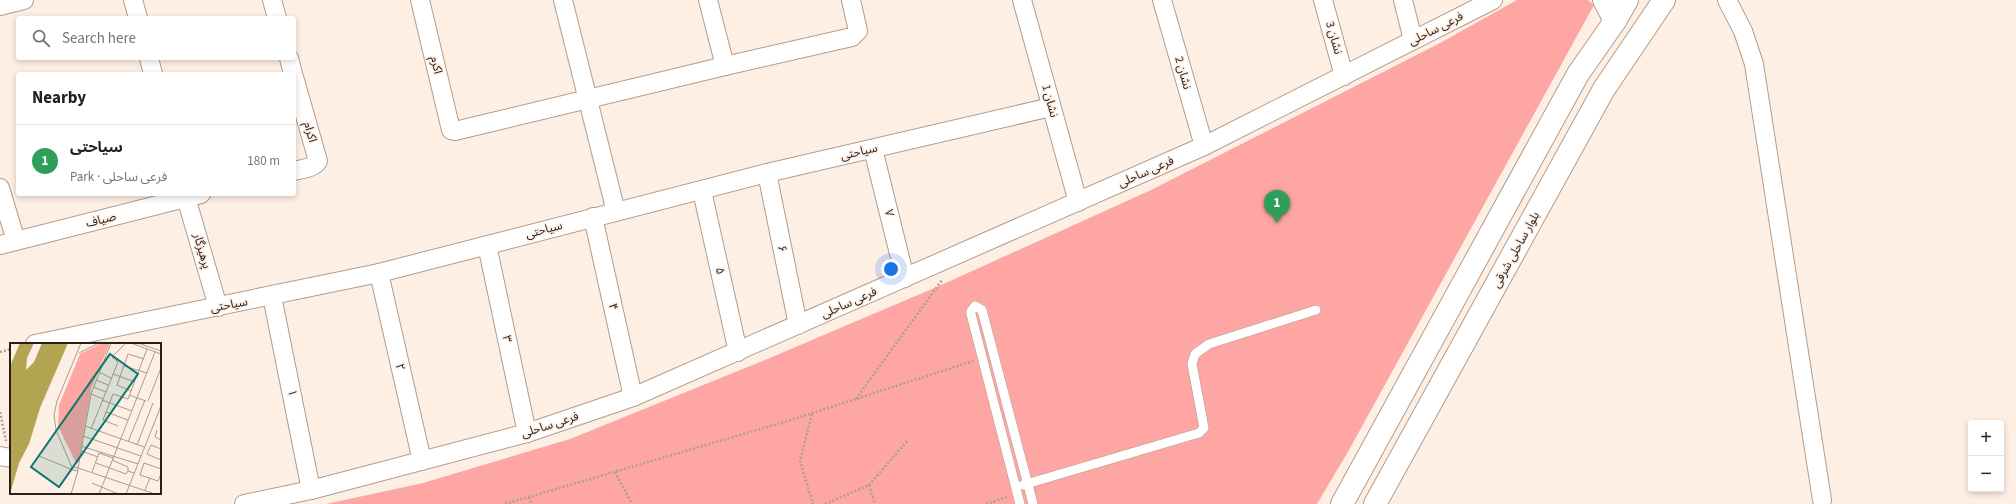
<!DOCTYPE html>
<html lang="en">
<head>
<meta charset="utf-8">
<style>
	body { margin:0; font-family:"Source Sans 3","Noto Sans Arabic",sans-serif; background:#f2f2f2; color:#202124 }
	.controls { position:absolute; right:12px; bottom:12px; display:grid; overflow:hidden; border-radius:4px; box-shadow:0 2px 6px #0003 }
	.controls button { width:36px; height:36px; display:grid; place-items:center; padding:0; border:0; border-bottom:1px solid #e0e0e0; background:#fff; color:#202124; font:20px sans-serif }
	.you { position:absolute; left:891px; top:269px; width:14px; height:14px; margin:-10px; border:3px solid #fff; border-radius:50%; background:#1a73e8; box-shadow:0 0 0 6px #1a73e833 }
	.badge { display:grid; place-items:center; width:26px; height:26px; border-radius:50%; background:#b45309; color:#fff; font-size:13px; font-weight:700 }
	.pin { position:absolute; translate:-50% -33px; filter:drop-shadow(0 1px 2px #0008) }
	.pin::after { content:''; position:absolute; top:21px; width:14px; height:12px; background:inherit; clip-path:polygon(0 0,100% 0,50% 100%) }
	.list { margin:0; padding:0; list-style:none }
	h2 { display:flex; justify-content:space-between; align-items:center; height:52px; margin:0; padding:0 16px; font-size:17px }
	h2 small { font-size:13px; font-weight:400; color:#757577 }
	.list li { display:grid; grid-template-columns:26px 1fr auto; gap:12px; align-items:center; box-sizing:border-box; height:72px; padding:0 16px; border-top:1px solid #e0e0e0 }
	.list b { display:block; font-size:15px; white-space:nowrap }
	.list p { margin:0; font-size:13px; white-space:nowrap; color:#757577 }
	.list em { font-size:13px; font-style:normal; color:#757577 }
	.icon { flex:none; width:22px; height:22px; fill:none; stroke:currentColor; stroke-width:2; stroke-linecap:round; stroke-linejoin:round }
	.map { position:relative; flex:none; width:2016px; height:504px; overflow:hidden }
	.search { position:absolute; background:#fff; box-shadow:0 2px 6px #0003; left:16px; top:16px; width:280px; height:44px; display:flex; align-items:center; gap:10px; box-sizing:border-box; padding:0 14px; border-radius:4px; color:#757577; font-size:15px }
	.panel { position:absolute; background:#fff; box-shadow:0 2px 6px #0003; left:16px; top:72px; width:280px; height:124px; border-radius:4px }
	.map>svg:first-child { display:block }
	.green { fill:#fea6a4 }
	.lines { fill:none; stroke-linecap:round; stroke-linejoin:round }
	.lane-casing { stroke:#b39c8a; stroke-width:10 }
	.street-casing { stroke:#b39c8a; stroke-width:20 }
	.secondary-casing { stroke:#b39c8a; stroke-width:24 }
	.path { stroke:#ac9f96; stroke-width:2.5; stroke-dasharray:2 2; stroke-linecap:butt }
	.lane { stroke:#fff; stroke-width:9 }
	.street { stroke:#fff; stroke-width:18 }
	.secondary { stroke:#fff; stroke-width:22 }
	.labels { text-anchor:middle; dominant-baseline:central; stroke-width:3; stroke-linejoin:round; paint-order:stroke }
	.street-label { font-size:12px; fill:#281f19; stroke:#feefe4 }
	.inset-road { fill:none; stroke:#a89c93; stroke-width:1 }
	.view { fill:#0f766e; fill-opacity:0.15; stroke:#0f766e; stroke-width:2 }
	.inset-edge { fill:none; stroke:#281f19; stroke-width:2 }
</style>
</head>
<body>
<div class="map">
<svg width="2016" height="504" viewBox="0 0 2016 504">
	<rect width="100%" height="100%" fill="#feefe4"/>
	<path class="green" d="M1517 0H1588L1594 5 1349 450 1317 504H326L423 483 570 439 760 362 939 286 1151 190 1440 43Z"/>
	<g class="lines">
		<defs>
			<g id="lane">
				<path d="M1023 485 1199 433 1204 428 1192 364 1195 354 1209 344 1316 310"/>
				<path d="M1020 504 971 314V311L975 306 982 310 1033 504"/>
			</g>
			<g id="street">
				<path d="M133 0 138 18"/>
				<path d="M272 0 277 18"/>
				<path d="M420 0 451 130 455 131 725 66 852 37 858 31 851 0"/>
				<path d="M563 0 616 212"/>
				<path d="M708 0 725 66"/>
				<path d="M1022 0 1078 202"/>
				<path d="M1162 0 1204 146"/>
				<path d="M1323 0 1344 76"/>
				<path d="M1403 0 1413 40"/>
				<path d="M1727 0 1743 31 1754 64 1822 500"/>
				<path d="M0 6 24 0"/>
				<path d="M149 58 153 74"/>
				<path d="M289 58 293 74"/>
				<path d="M294 77 318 161C314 168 302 169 294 171"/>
				<path d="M873 149 905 278"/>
				<path d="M767 173 798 325"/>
				<path d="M0 188 16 241"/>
				<path d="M702 191 738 352"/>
				<path d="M185 194 218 307"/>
				<path d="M593 217 633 397"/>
				<path d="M0 245 201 194"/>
				<path d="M487 245 527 433"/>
				<path d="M379 273 422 461"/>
				<path d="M272 296 311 490"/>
				<path d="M35 344 379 273 767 173 1051 107"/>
				<path d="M0 456 11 458"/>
				<path d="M244 504 311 490 527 433 633 397 1204 146 1493 0"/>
			</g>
			<g id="secondary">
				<path d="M1604 0 1615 21"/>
				<path d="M1342 504 1578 74 1615 21 1627 0"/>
				<path d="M1375 504 1604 89 1664 0"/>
			</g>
		</defs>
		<use href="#lane" class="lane-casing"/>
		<use href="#street" class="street-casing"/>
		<use href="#secondary" class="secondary-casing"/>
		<g class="path">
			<path d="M0 352 11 349"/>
			<path d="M856 399 942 280"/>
			<path d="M0 412 6 441"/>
			<path d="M812 414 800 461 813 504"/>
			<path d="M615 472 632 504"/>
			<path d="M869 485 875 504"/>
			<path d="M529 497 531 504"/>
			<path d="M505 504 791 420 973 361"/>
			<path d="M825 504 869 485 908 440"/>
			<path d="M986 504 1007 497"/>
		</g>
		<use href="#lane" class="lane"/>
		<use href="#street" class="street"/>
		<use href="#secondary" class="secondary"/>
	</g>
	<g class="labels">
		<g class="street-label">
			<text transform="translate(1436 29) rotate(-27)">فرعی ساحلی</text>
			<text transform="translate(1334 38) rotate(74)">نشان 3</text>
			<text transform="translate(436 65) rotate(76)">اکرم</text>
			<text transform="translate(1183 73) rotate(74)">نشان 2</text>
			<text transform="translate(1050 101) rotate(75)">نشان 1</text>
			<text transform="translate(310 132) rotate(74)">اکرام</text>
			<text transform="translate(859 152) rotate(-13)">سیاحتی</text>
			<text transform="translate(1146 172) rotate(-24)">فرعی ساحلی</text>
			<text transform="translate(889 213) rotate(76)">۷</text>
			<text transform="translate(101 220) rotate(-14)">صیاف</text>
			<text transform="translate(544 230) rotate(-15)">سیاحتی</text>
			<text transform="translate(782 249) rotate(78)">۶</text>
			<text transform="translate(1516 250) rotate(-61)">بلوار ساحلی شرقی</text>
			<text transform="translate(202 251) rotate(74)">پرهیزگار</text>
			<text transform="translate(720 271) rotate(78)">۵</text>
			<text transform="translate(849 303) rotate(-24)">فرعی ساحلی</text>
			<text transform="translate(229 305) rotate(-11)">سیاحتی</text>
			<text transform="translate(613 307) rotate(78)">۴</text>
			<text transform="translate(507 339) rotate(78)">۳</text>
			<text transform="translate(400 367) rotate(77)">۲</text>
			<text transform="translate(292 393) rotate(79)">۱</text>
			<text transform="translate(550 425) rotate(-18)">فرعی ساحلی</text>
		</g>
	</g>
	<g transform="translate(10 343)">
		<rect width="151" height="151" fill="#feefe4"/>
		<path d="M92 0H100L81 46 69 119 66 120 48 83 49 62 70 11Z" fill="#fea6a4"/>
		<path d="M10 0H24L17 15 16 27 24 19 32 0H58L30 65 19 101 9 120 0 151V23Z" fill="#b2a451"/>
		<path class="inset-road" d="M121 0 151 11M128 0 151 8M69 10 89 0M114 23 137 30M89 29 101 35M103 31 125 39M86 37 98 42M83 44 96 49M121 48 107 42 118 11 134 16M81 51 93 56M119 52 136 58M92 57 122 68M138 58 151 25M96 69 118 77M75 83 134 104M108 83 93 77 103 51 118 56 137 6M81 86 108 19 102 14 116 0M147 87 145 94 151 97M73 93 131 113M118 99 135 57M127 102 143 60M71 103 128 121M151 106 141 102 137 111 151 117M71 108 88 114M89 110 103 115M29 113 63 127M102 117 118 124V128M86 120 116 131 118 128 124 130M64 125 67 124 68 128 63 127 46 87 44 72 47 58 71 0M68 125 81 51 101 0M68 125 145 151M151 126 134 120 130 132 148 138 151 131M82 129 89 110M82 140 108 151M135 147 140 135M61 151 68 128M89 151 145 9M116 151 151 63"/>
		<path class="view" d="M100 11 128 31 49 144 21 124Z"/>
		<rect width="151" height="151" class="inset-edge"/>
	</g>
</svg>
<div class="controls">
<button>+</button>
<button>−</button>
</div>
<div class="you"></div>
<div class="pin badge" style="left:1277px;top:223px;background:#2e9e5b">1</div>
<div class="search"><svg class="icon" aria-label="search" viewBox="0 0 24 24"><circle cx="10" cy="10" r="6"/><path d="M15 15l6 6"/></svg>Search here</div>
<section class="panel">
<h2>Nearby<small></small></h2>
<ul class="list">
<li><span class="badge" style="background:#2e9e5b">1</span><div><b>سیاحتی</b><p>Park · فرعی ساحلی</p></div><em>180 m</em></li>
</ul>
</section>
</div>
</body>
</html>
